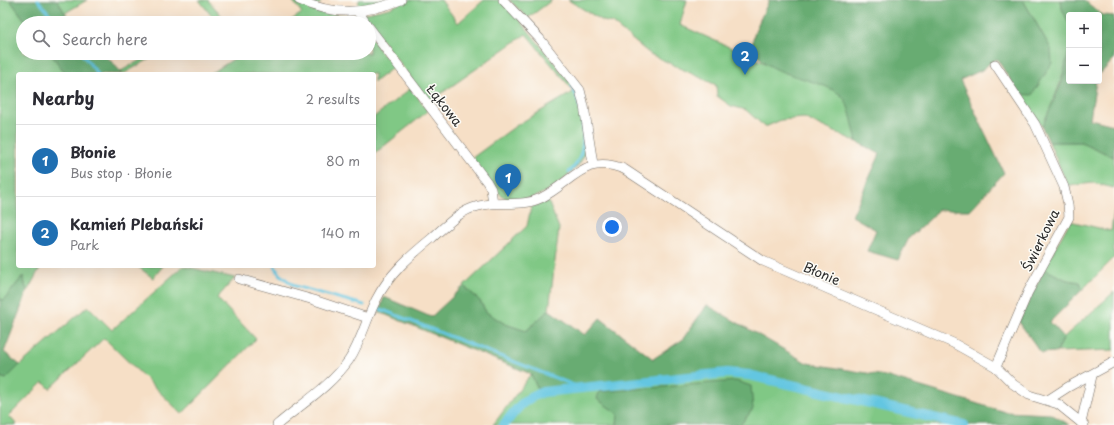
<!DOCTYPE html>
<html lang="en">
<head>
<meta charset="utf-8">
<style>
	body { margin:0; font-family:"Playpen Sans",sans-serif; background:#f2f2f3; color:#2b2b33 }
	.controls { position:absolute; right:12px; top:12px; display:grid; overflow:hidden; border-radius:4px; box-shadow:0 4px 16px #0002 }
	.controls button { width:36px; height:36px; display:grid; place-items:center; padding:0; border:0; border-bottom:1px solid #e1e1e2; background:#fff; color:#2b2b33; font:20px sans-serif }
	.you { position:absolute; left:612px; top:227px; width:14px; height:14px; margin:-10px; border:3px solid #fff; border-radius:50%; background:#1a73e8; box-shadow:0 0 0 6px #1a73e833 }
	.badge { display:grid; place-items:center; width:26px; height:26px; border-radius:50%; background:#1f6fb2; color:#fff; font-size:13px; font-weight:700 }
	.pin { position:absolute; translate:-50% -33px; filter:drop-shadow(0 1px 2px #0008) }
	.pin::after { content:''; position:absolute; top:21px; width:14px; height:12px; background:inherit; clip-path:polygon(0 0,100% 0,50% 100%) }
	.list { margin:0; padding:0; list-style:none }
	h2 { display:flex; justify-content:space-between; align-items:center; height:52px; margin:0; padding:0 16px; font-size:17px }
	h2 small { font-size:13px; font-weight:400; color:#7c7c81 }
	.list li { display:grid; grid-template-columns:26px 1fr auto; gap:12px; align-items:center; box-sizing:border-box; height:72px; padding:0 16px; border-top:1px solid #e1e1e2 }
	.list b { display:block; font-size:15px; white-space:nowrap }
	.list p { margin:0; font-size:13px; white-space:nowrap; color:#7c7c81 }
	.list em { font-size:13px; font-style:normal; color:#7c7c81 }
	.icon { flex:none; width:22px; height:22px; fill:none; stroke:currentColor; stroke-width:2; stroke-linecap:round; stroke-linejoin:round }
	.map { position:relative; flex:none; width:1114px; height:425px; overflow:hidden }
	.search { position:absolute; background:#fff; box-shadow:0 4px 16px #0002; left:16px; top:16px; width:360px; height:44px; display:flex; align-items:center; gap:10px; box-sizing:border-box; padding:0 14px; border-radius:22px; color:#7c7c81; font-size:15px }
	.panel { position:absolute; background:#fff; box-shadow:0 4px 16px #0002; left:16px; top:72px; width:360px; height:196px; border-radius:4px }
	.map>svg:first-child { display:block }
	.green { fill:#80c885; stroke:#567a58 }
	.forest { fill:#68ac72; stroke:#4a6c4e }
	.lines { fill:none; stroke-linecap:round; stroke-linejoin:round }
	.stream { stroke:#63c6e1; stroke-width:3 }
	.canal { stroke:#63c6e1; stroke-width:10 }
	.minor-casing { stroke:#726a61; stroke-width:10 }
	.minor { stroke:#fff; stroke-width:9 }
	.labels { text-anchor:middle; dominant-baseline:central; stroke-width:3; stroke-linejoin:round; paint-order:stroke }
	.street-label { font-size:13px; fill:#2b2b2b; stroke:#fdfcf7 }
</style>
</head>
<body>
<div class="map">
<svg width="1114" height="425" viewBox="0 0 1114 425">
	<rect width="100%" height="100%" fill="#fdfcf7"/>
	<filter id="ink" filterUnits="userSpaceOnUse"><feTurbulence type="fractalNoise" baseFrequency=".025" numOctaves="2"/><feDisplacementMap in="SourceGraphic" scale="8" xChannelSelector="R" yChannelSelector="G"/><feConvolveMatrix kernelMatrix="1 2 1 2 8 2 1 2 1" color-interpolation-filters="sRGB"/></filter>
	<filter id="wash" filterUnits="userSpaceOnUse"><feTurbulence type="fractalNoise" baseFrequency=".012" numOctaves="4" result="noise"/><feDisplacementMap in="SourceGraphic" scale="16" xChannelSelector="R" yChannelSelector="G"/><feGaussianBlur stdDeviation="0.9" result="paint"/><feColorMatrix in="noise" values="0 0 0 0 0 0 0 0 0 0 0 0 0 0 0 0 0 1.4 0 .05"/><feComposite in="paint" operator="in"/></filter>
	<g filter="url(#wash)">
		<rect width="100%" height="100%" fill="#f6dfc6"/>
		<g class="green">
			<path d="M0 0H10L27 23H23V53H50L63 70 68 74H18V266H41L27 292 23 276 4 300 0 299Z"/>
			<path d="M57 0H87L65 13Z"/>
			<path d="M199 0H208L228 23H208L214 19Z"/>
			<path d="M292 0H320V4L302 6 328 14 356 15 361 23H287L302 13Z"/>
			<path d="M359 0H397L358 9Z"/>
			<path d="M407 0H441L458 23 484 0H500L514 13 575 88C581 104 587 133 585 151 582 173 531 208 508 199 495 194 481 169 472 158L517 125 573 92 571 88 526 34 429 102 362 14 390 8Z"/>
			<path d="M509 0H552L528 18Z"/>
			<path d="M568 0H687L680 25 787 73 820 80 889 127 856 140 857 142 804 118 781 120 765 127 746 110 731 106 717 96 716 85 650 54 612 23 603 21Z"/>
			<path d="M1023 0H1061C1062 9 1066 15 1069 23 1077 51 1053 101 1042 127L1019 94 1051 49Z"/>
			<path d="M369 34 381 52 395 66 374 82V74H210L243 53H369Z"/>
			<path d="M153 53H160L123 74 121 71Z"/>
			<path d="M411 88 428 111 374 154V117Z"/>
			<path d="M1049 142H1081L1114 157V188L1093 183 1068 186Z"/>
			<path d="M548 201 559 228 549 310 526 331 505 324 486 312 480 301 464 286 527 226 531 207Z"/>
			<path d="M1114 211V258L1082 290 1080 282 1067 280 1044 269 1070 221 1111 231Z"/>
			<path d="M137 266H163L153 278Z"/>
			<path d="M183 266 235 278 217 298 256 339 182 414 104 338 50 389 43 382 9 416 17 425H0V377L6 379 20 365 88 306 112 330Z"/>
			<path d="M1114 292V350L1057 352 1064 337Z"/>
			<path d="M726 370 749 373 957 419 971 425H740L753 409 597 399 619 414 617 425H493L531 374 538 390Z"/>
		</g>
		<g class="forest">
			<path d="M10 0H57L65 13 74 23H27Z"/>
			<path d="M769 0H1023L1051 49 1052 63 1032 95 1019 94 997 59 991 62 982 70 960 80 1004 173 970 210H938L930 219 909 238 898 260 867 251 876 230 852 216 880 154 857 142C854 131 850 104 842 96 819 76 761 77 753 46 750 36 765 11 769 0Z"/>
			<path d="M1061 0H1084L1102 15 1114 16V59L1099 75V15H1069V24L1062 9Z"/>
			<path d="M1069 50V81H1096L1090 119 1114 125V157L1081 142H1049L1042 127 1061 84Z"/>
			<path d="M50 53H103L123 74H68L63 70Z"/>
			<path d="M1044 269 1067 280 1080 282 1082 290 1050 322 1064 337 1057 352 1041 353 1019 322Z"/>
			<path d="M23 276 27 292 4 352 20 365 6 379 0 377V299L4 300Z"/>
			<path d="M464 286 480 301 486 312 505 324 526 331 549 310 585 335 600 318 653 359 682 340 707 305 807 363 885 376 1005 412 1051 414 1070 425H971L957 419 749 373 726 370 538 390 531 374 379 312 384 297 431 317Z"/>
			<path d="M736 381 751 386 753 409 740 425H617L618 414 597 399 599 392Z"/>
		</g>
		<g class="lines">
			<g class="stream">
				<path d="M38 0 57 23"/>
				<path d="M81 53 98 74"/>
				<path d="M569 172C591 154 584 109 572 86"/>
				<path d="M275 266 279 274 295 286 364 305"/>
				<path d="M378 308 581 388"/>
			</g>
			<path class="canal" d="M504 425C517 408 523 399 543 392L727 373 749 375 964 425"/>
		</g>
	</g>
	<g filter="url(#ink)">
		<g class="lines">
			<defs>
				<g id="minor">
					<path d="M299 0C333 16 367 14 401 0"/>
					<path d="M503 0 540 39 580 90 584 106 593 164"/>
					<path d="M358 12 366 23"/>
					<path d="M369 27 487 182 491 189 493 203"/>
					<path d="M995 64 1035 124 1064 187 1068 204 1069 217 1028 292 996 367"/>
					<path d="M239 279 314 300 368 318"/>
					<path d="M1048 400 1068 387 1114 362"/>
					<path d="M1081 423 1092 376"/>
					<path d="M277 425C300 405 331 386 349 360 361 342 366 320 376 300 389 274 410 256 432 238 442 229 451 220 462 213 489 196 517 210 541 198 573 182 584 153 624 169L763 261 953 343 996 367 1013 384 1029 395 1058 404 1084 425"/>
				</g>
			</defs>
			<use href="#minor" class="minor-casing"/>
			<use href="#minor" class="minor"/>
		</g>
	</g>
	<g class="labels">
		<g class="street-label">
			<text transform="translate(445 105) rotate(52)">Łąkowa</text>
			<text transform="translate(1040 240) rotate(-64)">Świerkowa</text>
			<text transform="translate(822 273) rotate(23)">Błonie</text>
		</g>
	</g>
</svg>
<div class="controls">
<button>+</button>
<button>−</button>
</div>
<div class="you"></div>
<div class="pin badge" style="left:508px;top:197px">1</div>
<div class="pin badge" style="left:745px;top:75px">2</div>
<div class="search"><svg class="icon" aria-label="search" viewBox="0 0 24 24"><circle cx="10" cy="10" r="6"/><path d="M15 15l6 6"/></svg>Search here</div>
<section class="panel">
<h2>Nearby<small>2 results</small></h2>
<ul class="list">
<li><span class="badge">1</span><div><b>Błonie</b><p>Bus stop · Błonie</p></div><em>80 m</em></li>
<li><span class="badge">2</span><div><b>Kamień Plebański</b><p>Park</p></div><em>140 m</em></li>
</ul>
</section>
</div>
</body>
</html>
